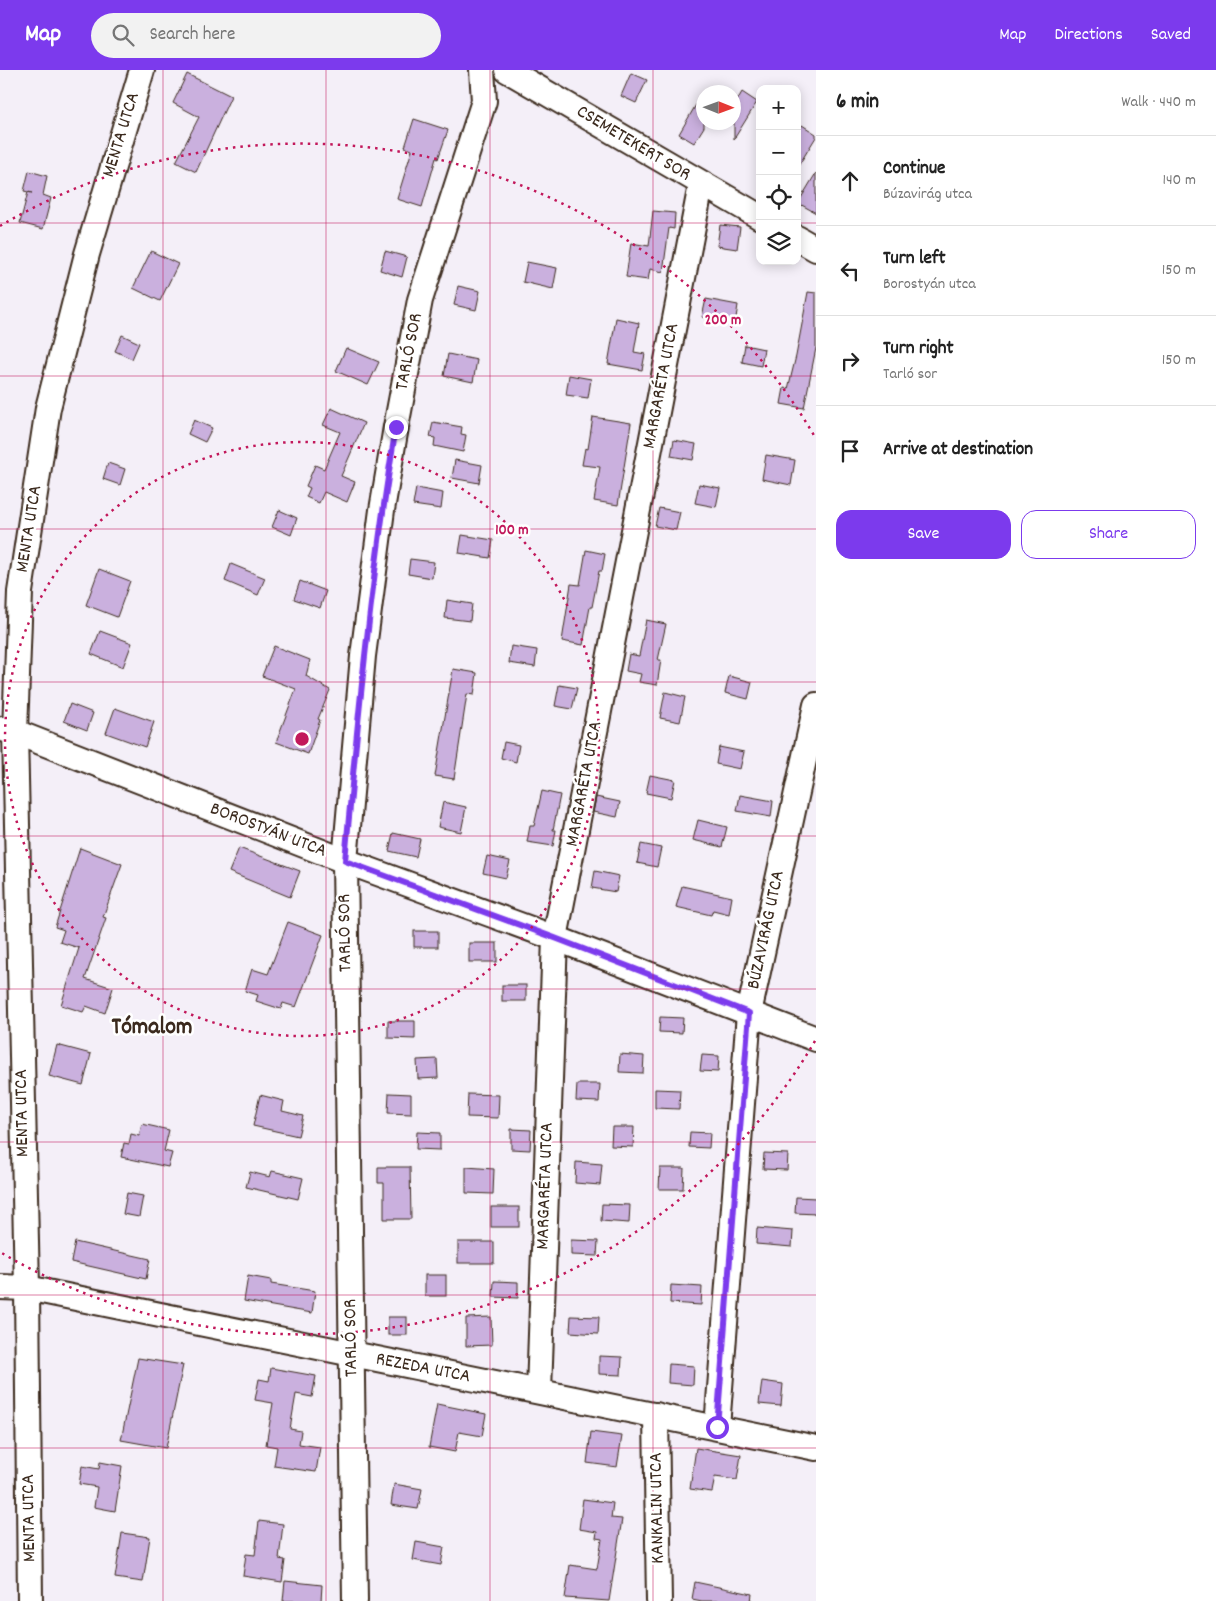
<!DOCTYPE html>
<html lang="en">
<head>
<meta charset="utf-8">
<style>
	body { margin:0; font-family:Dekko,sans-serif; background:#f2f2f2; color:#222 }
	.controls { position:absolute; right:15px; top:15px; display:grid; overflow:hidden; border-radius:10px; box-shadow:0 2px 12px #0003 }
	.controls button { width:45px; height:45px; display:grid; place-items:center; padding:0; border:0; border-bottom:1px solid #e0e0e0; background:#fff; color:#222; font:25px sans-serif }
	.compass { position:absolute; left:696px; top:15px; width:45px; height:45px; border-radius:50%; background:#fff; box-shadow:0 2px 12px #0003; rotate:91deg }
	.stop { position:absolute; width:15px; height:15px; margin:-11px; border:4px solid #7c3aed; border-radius:50%; background:#fff }
	.stop.end { background:#7c3aed; border-color:#fff; box-shadow:0 1px 5px #0008 }
	.list { margin:0; padding:0; list-style:none }
	h2 { display:flex; justify-content:space-between; align-items:center; height:65px; margin:0; padding:0 20px; font-size:21px }
	h2 small { font-size:16px; font-weight:400; color:#767676 }
	.list li { display:grid; grid-template-columns:32px 1fr auto; gap:15px; align-items:center; box-sizing:border-box; height:90px; padding:0 20px; border-top:1px solid #e0e0e0 }
	.list b { display:block; font-size:19px; white-space:nowrap }
	.list p { margin:0; font-size:16px; white-space:nowrap; color:#767676 }
	.list em { font-size:16px; font-style:normal; color:#767676 }
	.actions { display:flex; gap:10px; padding:15px 20px }
	.actions a { flex:1; padding:11px 0; border:1px solid #7c3aed; border-radius:15px; text-align:center; font-size:18px; color:#7c3aed }
	.actions .main { background:#7c3aed; color:#fff }
	.icon { flex:none; width:28px; height:28px; fill:none; stroke:currentColor; stroke-width:2; stroke-linecap:round; stroke-linejoin:round }
	.map { position:relative; flex:none; width:816px; height:1531px; overflow:hidden }
	header { display:flex; align-items:center; gap:30px; box-sizing:border-box; height:70px; padding:0 25px; background:#7c3aed; color:#fff }
	header strong { font-size:24px }
	nav { display:flex; gap:28px; margin-inline-start:auto; font-size:18px }
	.search { width:350px; height:45px; background:#f2f2f2; display:flex; align-items:center; gap:12px; box-sizing:border-box; padding:0 18px; border-radius:28px; color:#767676; font-size:19px }
	main { display:flex }
	aside { flex:1; background:#fff }
	.map>svg:first-child { display:block }
	.building { fill:#cab0de; stroke:#3b2a1e }
	.lines { fill:none; stroke-linecap:round; stroke-linejoin:round }
	.minor-casing { stroke:#3b2a1e; stroke-width:28 }
	.minor { stroke:#fff; stroke-width:24 }
	.route { stroke:#7c3aed; stroke-width:6 }
	.grid { fill:none; stroke:#c2185b; stroke-width:1; stroke-opacity:0.55 }
	.ring { fill:none; stroke:#c2185b; stroke-width:2.5; stroke-dasharray:2.5 5 }
	.labels { text-anchor:middle; dominant-baseline:central; stroke-width:5; stroke-linejoin:round; paint-order:stroke }
	.street-label { font-size:19px; fill:#3b2a1e; stroke:#fff }
	.district-label { font-size:24px; font-weight:bold; fill:#3b2a1e; stroke:#fff }
	.centre { fill:#c2185b; stroke:#fff; stroke-width:2.5 }
	.ring-label { font-size:15px; text-anchor:middle; font-weight:bold; fill:#c2185b; stroke:#fff; stroke-width:5; stroke-linejoin:round; paint-order:stroke }
</style>
</head>
<body>
<header>
<strong>Map</strong>
<div class="search"><svg class="icon" aria-label="search" viewBox="0 0 24 24"><circle cx="10" cy="10" r="6"/><path d="M15 15l6 6"/></svg>Search here</div>
<nav><a>Map</a><a>Directions</a><a>Saved</a></nav>
</header>
<main>
<div class="map">
<svg width="816" height="1531" viewBox="0 0 816 1531">
	<rect width="100%" height="100%" fill="#f4eff8"/>
	<filter id="ink" filterUnits="userSpaceOnUse"><feTurbulence type="fractalNoise" baseFrequency=".02" numOctaves="2"/><feDisplacementMap in="SourceGraphic" scale="10" xChannelSelector="R" yChannelSelector="G"/><feConvolveMatrix kernelMatrix="1 2 1 2 8 2 1 2 1" color-interpolation-filters="sRGB"/></filter>
	<g filter="url(#ink)">
		<g class="building">
			<path d="M631 3 647 10 636 33 621 26Z"/>
			<path d="M187 4 231 26 196 102 176 92 199 47 173 33Z"/>
			<path d="M704 21V57L694 73 679 64Z"/>
			<path d="M742 22 757 32 734 69V36Z"/>
			<path d="M414 49 448 60 438 89 436 88 422 137 397 129 412 80 405 77Z"/>
			<path d="M802 55 816 64V67L797 98V64Z"/>
			<path d="M29 101 47 106 43 125 51 128 43 159 20 153 28 122 32 123 24 121Z"/>
			<path d="M816 103V143L798 133Z"/>
			<path d="M653 141 675 143 674 159 669 158 663 202 650 199 648 210 626 207 631 173 649 176Z"/>
			<path d="M720 155 740 157 737 179 717 176Z"/>
			<path d="M151 181 178 194 160 231 133 218Z"/>
			<path d="M385 181 407 187 402 207 380 200Z"/>
			<path d="M527 192 557 198 553 219 523 212Z"/>
			<path d="M458 216 480 221 476 240 454 235Z"/>
			<path d="M808 222 816 223V278L804 338 781 334 784 318 788 319 796 286Z"/>
			<path d="M706 229 738 235 735 254 702 247Z"/>
			<path d="M616 248 639 253 634 282 645 284 642 300 608 294Z"/>
			<path d="M122 265 139 273 132 289 115 281Z"/>
			<path d="M745 275 764 279 761 296 742 292Z"/>
			<path d="M346 278 379 292 368 315 336 301Z"/>
			<path d="M448 284 477 290 473 312 444 306Z"/>
			<path d="M569 305 591 309 588 328 566 325Z"/>
			<path d="M331 338 364 353 341 406 355 412 347 432 324 422 319 433 306 427 310 418 306 416 315 395 324 399 340 362 323 355Z"/>
			<path d="M593 347 631 353 618 435 594 431 600 397 582 395 585 378 588 379Z"/>
			<path d="M194 350 212 358 205 372 188 364Z"/>
			<path d="M433 352 462 357 461 364 466 365 463 382 434 376 435 368 430 367Z"/>
			<path d="M674 370 696 374 693 390 671 386Z"/>
			<path d="M766 385 795 390 791 415 762 409Z"/>
			<path d="M455 390 482 395 479 413 452 408Z"/>
			<path d="M108 393 125 399 120 415 103 409Z"/>
			<path d="M699 414 720 418 716 437 695 433Z"/>
			<path d="M416 418 443 423 441 439 413 435Z"/>
			<path d="M659 438 680 442 676 460 655 456Z"/>
			<path d="M279 440 297 448 291 465 272 457Z"/>
			<path d="M462 465 493 470 490 488 459 483Z"/>
			<path d="M586 480 605 484 602 501H599L592 537H590L583 575 562 571 571 514 580 515Z"/>
			<path d="M410 489 434 492 432 508 408 504Z"/>
			<path d="M231 494 265 508 258 525 225 511Z"/>
			<path d="M99 499 130 511 117 547 86 535Z"/>
			<path d="M300 511 326 521 320 538 294 529Z"/>
			<path d="M447 530 472 534 470 551 445 548Z"/>
			<path d="M646 550 666 554 658 590H661L657 615 639 612 641 604 626 601 629 584 639 586Z"/>
			<path d="M100 561 132 573 123 597 91 584Z"/>
			<path d="M274 576 310 590 306 606 330 620 318 649 320 650 308 684 276 672 296 619 262 606Z"/>
			<path d="M511 576 537 580 535 597 509 593Z"/>
			<path d="M453 599 477 603 474 625 467 624 454 709 435 706Z"/>
			<path d="M729 606 752 612 748 629 725 623Z"/>
			<path d="M559 615 577 618 572 639 555 636Z"/>
			<path d="M665 622 685 627 680 652 660 648Z"/>
			<path d="M70 634 93 643 87 660 64 651Z"/>
			<path d="M115 638 154 652 145 677 106 663Z"/>
			<path d="M504 672 519 675 516 692 501 688Z"/>
			<path d="M719 677 744 682 740 699 716 694Z"/>
			<path d="M650 705 675 710 671 728 646 723Z"/>
			<path d="M542 721 560 725 553 760H556L553 776 527 772 530 756H534Z"/>
			<path d="M740 725 773 731 771 747 737 741Z"/>
			<path d="M596 727 620 732 617 747 593 742Z"/>
			<path d="M443 732 466 737 461 762 438 757Z"/>
			<path d="M698 750 727 757 722 777 693 770Z"/>
			<path d="M393 763 420 769 416 787 389 781Z"/>
			<path d="M641 774 661 778 657 797 637 793Z"/>
			<path d="M80 778 122 794 103 847 106 848 85 909 113 918 105 943 86 936 83 942 61 935 79 878 60 872 64 860 55 857Z"/>
			<path d="M239 778 300 801 290 827 229 802Z"/>
			<path d="M487 786 510 791 506 808 483 803Z"/>
			<path d="M595 801 619 806 616 822 592 818Z"/>
			<path d="M682 816 732 827 729 844 713 840 711 845 676 837Z"/>
			<path d="M288 852 323 865 296 937 283 933 281 939 256 931 258 925 245 921 252 899 268 904Z"/>
			<rect x="414" y="861" width="24" height="16"/>
			<rect x="469" y="873" width="28" height="19"/>
			<rect x="502" y="915" width="24" height="16"/>
			<path d="M660 947 683 948 682 963 659 962Z"/>
			<path d="M388 951H415V969L388 968Z"/>
			<path d="M57 975 91 984 83 1015 49 1006Z"/>
			<path d="M620 984 644 986 643 1003 619 1002Z"/>
			<path d="M702 985 719 986 718 1002 700 1001Z"/>
			<path d="M437 989 438 1008 418 1009 417 990Z"/>
			<path d="M577 1014H600L599 1032 576 1031Z"/>
			<path d="M655 1019 680 1020 679 1039 655 1038Z"/>
			<path d="M389 1023 411 1024V1044L388 1043Z"/>
			<path d="M468 1024 499 1025 498 1048 467 1047Z"/>
			<path d="M260 1025 284 1031 282 1041 303 1046 298 1066 253 1056Z"/>
			<path d="M142 1054 169 1060 164 1081 172 1083 168 1097 121 1087 124 1073 129 1074 131 1064 139 1066Z"/>
			<path d="M612 1057H634L633 1077 611 1076Z"/>
			<path d="M511 1059 531 1060 530 1080 511 1079Z"/>
			<path d="M417 1062 440 1063V1080L416 1079Z"/>
			<path d="M690 1062 710 1063 709 1078 689 1077Z"/>
			<path d="M764 1083 788 1084 787 1100 763 1099Z"/>
			<path d="M576 1092 602 1094 600 1115 575 1113Z"/>
			<path d="M378 1097H410L411 1149H384V1113H378Z"/>
			<path d="M466 1097 494 1099 493 1124 466 1123Z"/>
			<path d="M660 1098H684L683 1119H659Z"/>
			<path d="M272 1101 303 1108 298 1129 246 1117 250 1102 270 1107Z"/>
			<path d="M127 1123 143 1126 139 1147 123 1144Z"/>
			<path d="M796 1127 816 1128V1144L795 1143Z"/>
			<path d="M602 1134 630 1135 629 1153 601 1151Z"/>
			<rect x="491" y="1137" width="28" height="20"/>
			<path d="M757 1158 793 1161 792 1177 756 1174Z"/>
			<path d="M571 1170 598 1171 597 1186 571 1185Z"/>
			<path d="M75 1172 150 1189 146 1209 71 1192Z"/>
			<rect x="458" y="1172" width="36" height="21"/>
			<rect x="425" y="1205" width="21" height="21"/>
			<path d="M248 1206 271 1210V1214L315 1221 312 1243 244 1231Z"/>
			<path d="M494 1211 518 1212V1228L493 1227Z"/>
			<path d="M671 1215 702 1217 701 1235 670 1233Z"/>
			<path d="M571 1246 599 1247 598 1264 570 1262Z"/>
			<rect x="388" y="1247" width="19" height="18"/>
			<path d="M491 1247 492 1275 466 1276V1248Z"/>
			<path d="M599 1286 622 1287 621 1305 599 1304Z"/>
			<path d="M138 1288 183 1295 166 1378 121 1370Z"/>
			<path d="M669 1294 694 1296 693 1315 668 1313Z"/>
			<path d="M271 1298 316 1306 312 1327 296 1324 290 1359 301 1361 299 1374 320 1377 316 1402 274 1396 277 1377 266 1375 273 1333 255 1330 259 1309 269 1311Z"/>
			<path d="M762 1311 783 1314 781 1336 759 1334Z"/>
			<path d="M437 1334 486 1344 482 1366 459 1362 455 1382 429 1377Z"/>
			<path d="M591 1362 622 1366 617 1397 587 1393Z"/>
			<path d="M696 1378 741 1385 737 1410 715 1407 712 1422 690 1419Z"/>
			<path d="M100 1392 122 1396 115 1441 94 1437 97 1417 79 1414 82 1396 99 1399Z"/>
			<path d="M394 1414 422 1419 418 1439 391 1435Z"/>
			<path d="M583 1429 613 1433 611 1448 622 1449 609 1531 565 1528 570 1495 597 1499 602 1469 596 1468 597 1462 579 1459Z"/>
			<path d="M259 1451 283 1454 279 1489 285 1490 282 1512 243 1506 246 1484 255 1485Z"/>
			<path d="M122 1463 150 1467 143 1512 115 1508Z"/>
			<path d="M416 1472 444 1477 441 1495 413 1490Z"/>
			<path d="M285 1511 322 1515 321 1531H283Z"/>
			<path d="M695 1512 752 1524 751 1531H702L692 1529Z"/>
		</g>
		<g class="lines">
			<defs>
				<g id="minor">
					<path d="M507 0 760 147"/>
					<path d="M797 168 816 179"/>
					<path d="M2 659 15 662 345 791 555 868 816 969"/>
					<path d="M0 1217 27 1218 816 1378"/>
					<path d="M539 1321 555 868 701 115"/>
					<path d="M656 1345 659 1531"/>
					<path d="M717 1357 749 943 816 635"/>
					<path d="M30 1531 27 1218 15 662 20 522 48 338 87 184 142 0"/>
					<path d="M355 1531 345 791 363 586 382 440 396 357 420 230 484 31 482 0"/>
				</g>
			</defs>
			<use href="#minor" class="minor-casing"/>
			<use href="#minor" class="minor"/>
		</g>
	</g>
	<g class="lines" filter="url(#ink)">
		<path class="route" d="M396 357C372 501 358 646 345 791L555 868 749 943 717 1357"/>
	</g>
	<path class="grid" d="M163 0V1531M326 0V1531M490 0V1531M653 0V1531M0 153H760M797 153H816M0 306H816M0 459H816M0 612H816M0 766H816M0 919H816M0 1072H816M0 1225H816M0 1378H816"/>
	<g class="ring">
		<circle cx="302" cy="669" r="297"/>
		<path d="M815 971A595 595 0 0 1 0 1182M0 156A595 595 0 0 1 815 367"/>
	</g>
	<g class="labels">
		<g class="street-label">
			<text transform="translate(122 65) rotate(-73)">MENTA UTCA</text>
			<text transform="translate(633 74) rotate(31)">CSEMETEKERT SOR</text>
			<text transform="translate(410 282) rotate(-79)">TARLÓ SOR</text>
			<text transform="translate(662 316) rotate(-79)">MARGARÉTA UTCA</text>
			<text transform="translate(30 459) rotate(-81)">MENTA UTCA</text>
			<text transform="translate(585 714) rotate(-79)">MARGARÉTA UTCA</text>
			<text transform="translate(268 761) rotate(21)">BOROSTYÁN UTCA</text>
			<text transform="translate(767 860) rotate(-78)">BÚZAVIRÁG UTCA</text>
			<text transform="translate(346 863) rotate(-91)">TARLÓ SOR</text>
			<text transform="translate(23 1043) rotate(-91)">MENTA UTCA</text>
			<text transform="translate(546 1116) rotate(-88)">MARGARÉTA UTCA</text>
			<text transform="translate(352 1268) rotate(-91)">TARLÓ SOR</text>
			<text transform="translate(423 1299) rotate(11)">REZEDA UTCA</text>
			<text transform="translate(658 1438) rotate(-91)">KANKALIN UTCA</text>
			<text transform="translate(30 1448) rotate(-91)">MENTA UTCA</text>
		</g>
		<g class="district-label">
			<text x="152" y="958">Tómalom</text>
		</g>
	</g>
	<circle cx="302" cy="669" r="8" class="centre"/>
	<g class="ring-label">
		<text x="723" y="254">200 m</text>
		<text x="512" y="464">100 m</text>
	</g>
</svg>
<div class="controls">
<button>+</button>
<button>−</button>
<button><svg class="icon" aria-label="locate" viewBox="0 0 24 24"><circle cx="12" cy="12" r="6"/><path d="M12 2v4M12 18v4M2 12h4M18 12h4"/></svg></button>
<button><svg class="icon" aria-label="layers" viewBox="0 0 24 24"><path d="M12 4l9 5-9 5-9-5zM3 14l9 5 9-5"/></svg></button>
</div>
<svg class="compass" viewBox="-18 -18 36 36"><path d="M0-13l5 13h-10z" fill="#e53935"/><path d="M0 13l5-13h-10z" fill="#767676"/></svg>
<div class="stop" style="left:717px;top:1357px"></div>
<div class="stop end" style="left:396px;top:357px"></div>
</div>
<aside>
<h2>6 min<small>Walk · 440 m</small></h2>
<ul class="list">
<li><svg class="icon" aria-label="ahead" viewBox="0 0 24 24"><path d="M12 20V5M6 11l6-6 6 6"/></svg><div><b>Continue</b><p>Búzavirág utca</p></div><em>140 m</em></li>
<li><svg class="icon" aria-label="left" viewBox="0 0 24 24"><path d="M17 20v-9H6M10 6l-5 5 5 5"/></svg><div><b>Turn left</b><p>Borostyán utca</p></div><em>150 m</em></li>
<li><svg class="icon" aria-label="right" viewBox="0 0 24 24"><path d="M7 20v-9h11M14 6l5 5-5 5"/></svg><div><b>Turn right</b><p>Tarló sor</p></div><em>150 m</em></li>
<li><svg class="icon" aria-label="arrive" viewBox="0 0 24 24"><path d="M6 21V4h12l-3 4 3 4H6"/></svg><div><b>Arrive at destination</b></div></li>
</ul>
<div class="actions"><a class="main">Save</a><a>Share</a></div>
</aside>
</main>
</body>
</html>
